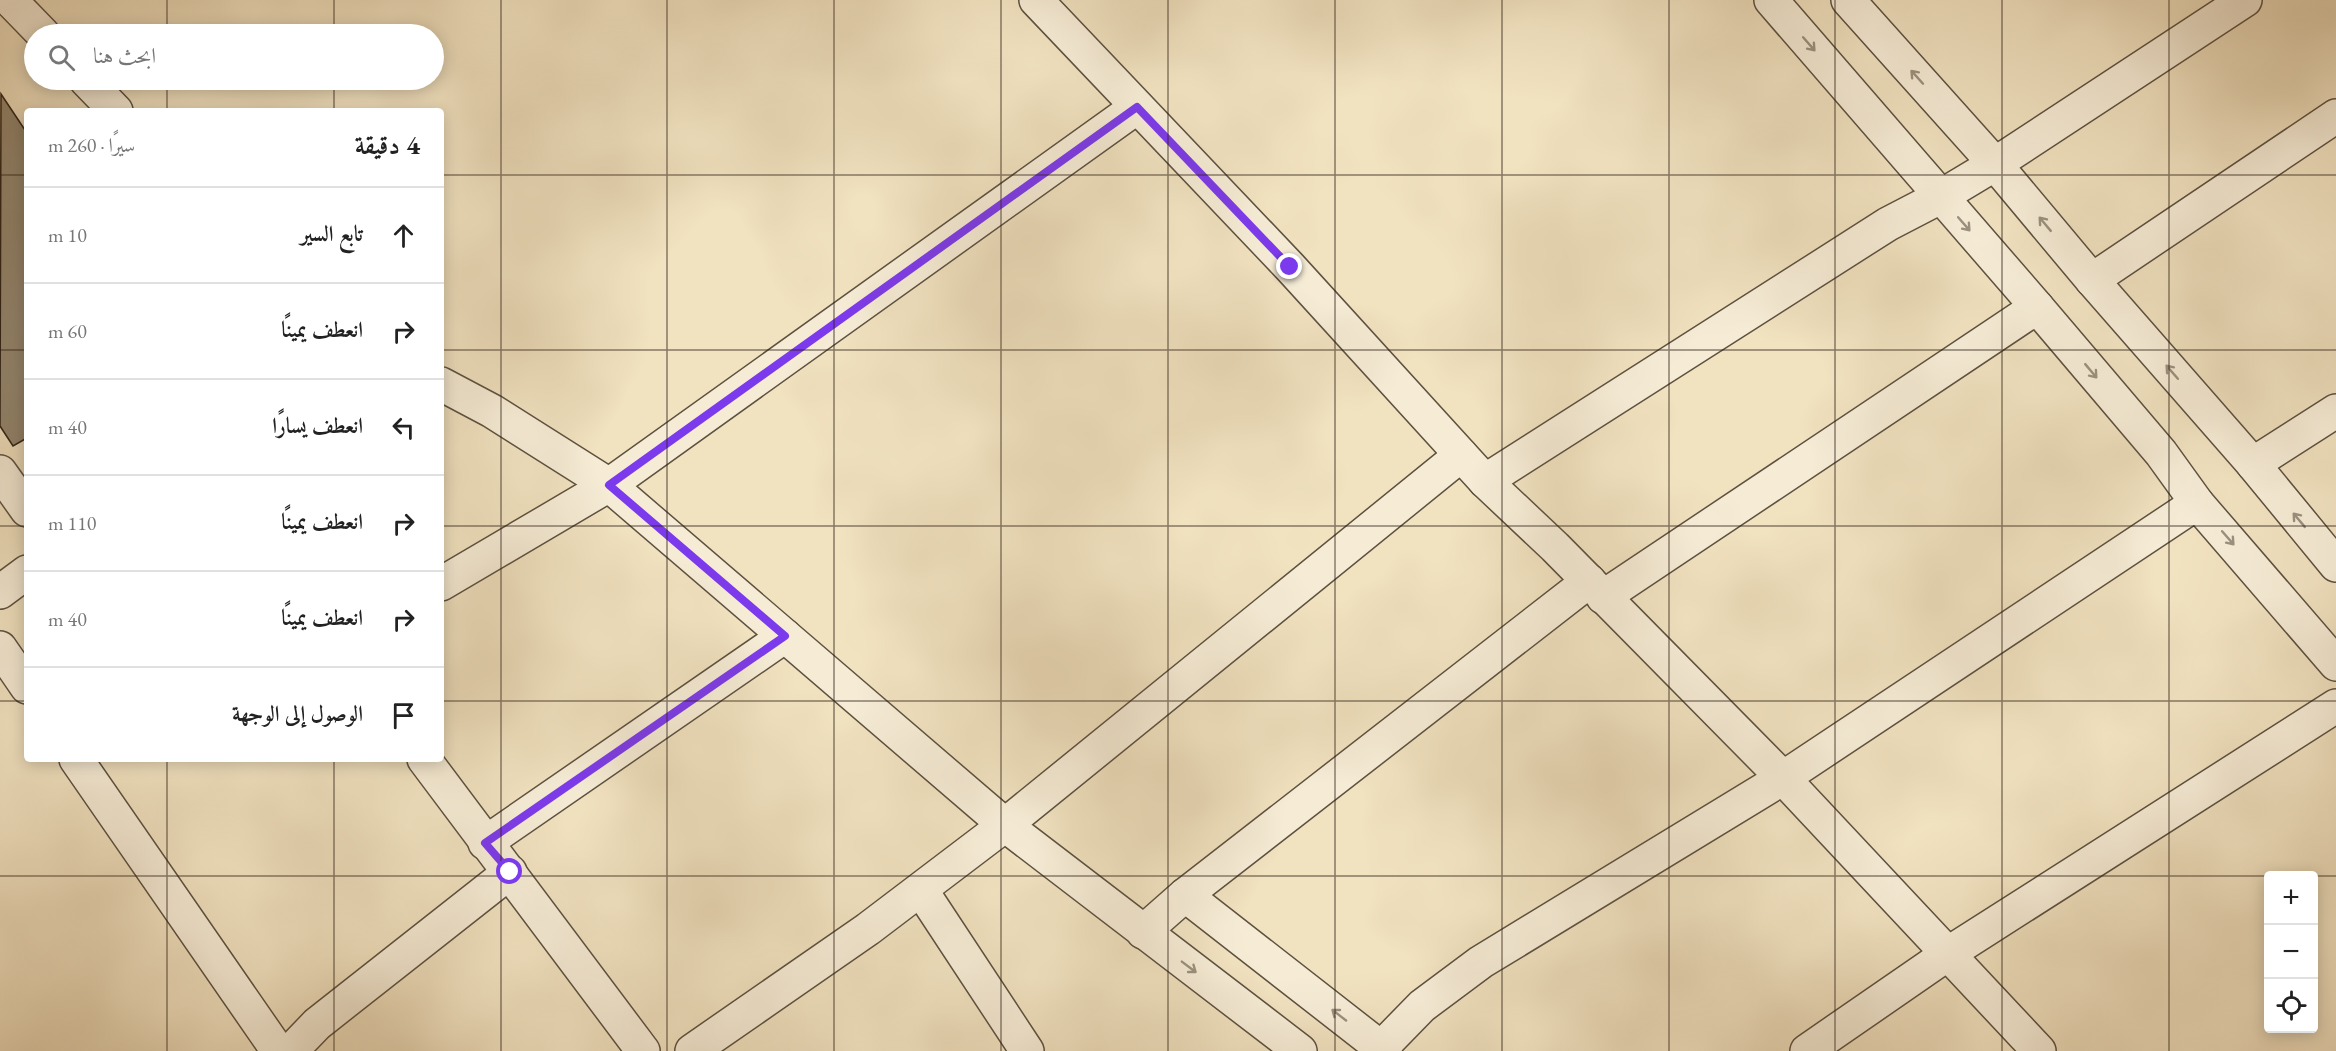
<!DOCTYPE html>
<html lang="ar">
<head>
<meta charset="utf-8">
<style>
	body { margin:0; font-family:"EB Garamond",Amiri,serif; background:#f6f6f6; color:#222; direction:rtl }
	.controls { position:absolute; right:18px; bottom:18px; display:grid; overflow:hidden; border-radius:6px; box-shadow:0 3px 15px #0003 }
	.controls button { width:54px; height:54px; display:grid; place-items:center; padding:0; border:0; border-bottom:2px solid #e0e0e0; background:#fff; color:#222; font:30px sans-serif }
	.stop { position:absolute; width:18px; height:18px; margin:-14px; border:4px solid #7c3aed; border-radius:50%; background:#fff }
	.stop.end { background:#7c3aed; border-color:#fff; box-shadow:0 2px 6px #0008 }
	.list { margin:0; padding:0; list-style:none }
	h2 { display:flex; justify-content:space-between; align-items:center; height:78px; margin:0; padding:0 24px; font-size:26px }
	h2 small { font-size:20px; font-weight:400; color:#767676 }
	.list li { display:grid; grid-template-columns:39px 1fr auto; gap:18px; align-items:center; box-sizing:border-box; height:96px; padding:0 24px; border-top:2px solid #e0e0e0 }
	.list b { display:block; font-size:22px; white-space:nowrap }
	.list em { font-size:20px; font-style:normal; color:#767676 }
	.icon { flex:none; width:33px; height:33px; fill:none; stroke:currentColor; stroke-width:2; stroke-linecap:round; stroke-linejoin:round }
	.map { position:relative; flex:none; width:2336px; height:1051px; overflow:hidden; direction:ltr }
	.search { position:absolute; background:#fff; box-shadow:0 3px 15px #0003; left:24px; top:24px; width:420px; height:66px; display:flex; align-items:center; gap:15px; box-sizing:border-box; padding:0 21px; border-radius:33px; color:#767676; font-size:22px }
	.panel { position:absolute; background:#fff; box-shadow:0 3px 15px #0003; left:24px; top:108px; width:420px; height:654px; border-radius:6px; direction:rtl }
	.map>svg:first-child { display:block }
	.building { fill:#92856e; stroke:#2c2115; stroke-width:1.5 }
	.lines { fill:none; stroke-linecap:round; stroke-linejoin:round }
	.minor-casing { stroke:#5d5140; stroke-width:36 }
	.minor { stroke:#f6ecd6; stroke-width:33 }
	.oneway { stroke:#9b917f }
	.route { stroke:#7c3aed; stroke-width:8 }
	.grid { fill:none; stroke:#2c2115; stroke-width:1.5; stroke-opacity:0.55 }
</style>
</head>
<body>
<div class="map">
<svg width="2336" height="1051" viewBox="0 0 2336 1051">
	<rect width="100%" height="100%" fill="#f1e2c0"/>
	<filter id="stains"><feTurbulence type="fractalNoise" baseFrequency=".00333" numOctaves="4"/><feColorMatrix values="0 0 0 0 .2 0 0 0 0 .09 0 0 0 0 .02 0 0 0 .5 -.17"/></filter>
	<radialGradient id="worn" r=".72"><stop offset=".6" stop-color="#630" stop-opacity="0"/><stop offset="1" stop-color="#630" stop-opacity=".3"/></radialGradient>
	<path class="building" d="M1 94 27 133V438L13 446 0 426Z"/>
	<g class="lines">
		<defs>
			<g id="minor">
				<path d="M10 0 43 34"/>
				<path d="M1036 0 1290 267 1485 481 1555 547 1783 778 2039 1051"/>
				<path d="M1771 0 2037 307 2161 453 2197 503 2336 664"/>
				<path d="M1848 0 1995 164 2092 280 2253 464 2336 565"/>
				<path d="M86 80 116 111"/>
				<path d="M2092 280 2336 116"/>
				<path d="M441 384 492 411 609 485 1005 825 1300 1051"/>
				<path d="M2253 464 2336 411"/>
				<path d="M0 472 27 510"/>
				<path d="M1485 481 1888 224 1940 197 1995 164 2245 0"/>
				<path d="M441 584 609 485 1137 107"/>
				<path d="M0 592 27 572"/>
				<path d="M1603 597 2037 307"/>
				<path d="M0 648 27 687"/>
				<path d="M76 759 278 1051"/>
				<path d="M424 759 643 1051"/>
				<path d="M485 843 785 636"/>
				<path d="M921 890 1027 1051"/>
				<path d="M1185 895 1385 1051"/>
				<path d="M1143 932 1185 895 1589 581"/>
				<path d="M1381 1048 1422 1006 1481 962 1783 778 2197 503"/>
				<path d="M291 1051 317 1024 510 872"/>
				<path d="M692 1051 868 929 1005 825 1461 455"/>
				<path d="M1807 1051 1949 953 2336 706"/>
			</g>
		</defs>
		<use href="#minor" class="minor-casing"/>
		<use href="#minor" class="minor"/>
	</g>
	<defs><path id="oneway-shaft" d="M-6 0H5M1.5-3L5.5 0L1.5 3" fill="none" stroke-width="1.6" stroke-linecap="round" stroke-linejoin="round" transform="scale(1.5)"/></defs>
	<g class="oneway">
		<use href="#oneway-shaft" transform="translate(1809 44) rotate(49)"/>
		<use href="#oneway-shaft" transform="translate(1917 77) rotate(-132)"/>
		<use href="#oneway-shaft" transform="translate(1964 224) rotate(49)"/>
		<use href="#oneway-shaft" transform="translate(2045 224) rotate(-130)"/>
		<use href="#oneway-shaft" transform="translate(2091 371) rotate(50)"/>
		<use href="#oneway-shaft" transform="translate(2172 372) rotate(-131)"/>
		<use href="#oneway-shaft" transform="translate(2299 520) rotate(-130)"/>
		<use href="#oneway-shaft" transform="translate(2228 538) rotate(49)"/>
		<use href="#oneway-shaft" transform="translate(1189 967) rotate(37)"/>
		<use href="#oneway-shaft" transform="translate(1339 1015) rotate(-142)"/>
	</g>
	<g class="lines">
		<path class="route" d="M510 872 485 843 785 636 609 485 1137 107 1290 267"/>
	</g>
	<path class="grid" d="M167 0V34M334 0V34M501 0V1051M667 0V1051M834 0V1051M1001 0V1051M1168 0V1051M1335 0V1051M1502 0V1051M1669 0V1051M1835 0V1051M2002 0V1051M2169 0V1051M167 80V111M334 80V111M0 175H27M441 175H2336M0 350H27M441 350H2336M0 526H27M441 526H2336M0 701H27M441 701H2336M167 759V1051M334 759V1051M0 876H2268M2314 876H2336"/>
	<rect width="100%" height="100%" filter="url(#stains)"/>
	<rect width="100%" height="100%" fill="url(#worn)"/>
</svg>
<div class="controls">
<button>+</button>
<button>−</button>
<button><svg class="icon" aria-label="locate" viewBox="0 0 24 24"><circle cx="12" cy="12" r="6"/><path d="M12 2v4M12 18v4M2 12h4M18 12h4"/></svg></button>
</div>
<div class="stop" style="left:510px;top:872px"></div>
<div class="stop end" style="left:1290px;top:267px"></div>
<div class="search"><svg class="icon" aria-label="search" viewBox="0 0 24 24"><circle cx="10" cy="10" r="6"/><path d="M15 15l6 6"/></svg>ابحث هنا</div>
<section class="panel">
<h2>4 دقيقة<small>سيرًا · 260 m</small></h2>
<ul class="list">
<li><svg class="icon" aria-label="ahead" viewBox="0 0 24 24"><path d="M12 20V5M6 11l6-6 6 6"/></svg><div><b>تابع السير</b></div><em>10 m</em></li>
<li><svg class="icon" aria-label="right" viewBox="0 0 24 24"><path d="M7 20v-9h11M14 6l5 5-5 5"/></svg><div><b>انعطف يمينًا</b></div><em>60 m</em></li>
<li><svg class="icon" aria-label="left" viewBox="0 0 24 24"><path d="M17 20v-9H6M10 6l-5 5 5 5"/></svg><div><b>انعطف يسارًا</b></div><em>40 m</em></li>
<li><svg class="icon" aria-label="right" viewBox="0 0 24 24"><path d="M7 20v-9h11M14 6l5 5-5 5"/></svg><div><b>انعطف يمينًا</b></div><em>110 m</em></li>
<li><svg class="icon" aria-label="right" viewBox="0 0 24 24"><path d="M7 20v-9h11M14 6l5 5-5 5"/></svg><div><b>انعطف يمينًا</b></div><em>40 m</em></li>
<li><svg class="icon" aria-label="arrive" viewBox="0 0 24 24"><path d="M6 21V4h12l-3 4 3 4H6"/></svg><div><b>الوصول إلى الوجهة</b></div></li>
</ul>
</section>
</div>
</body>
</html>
